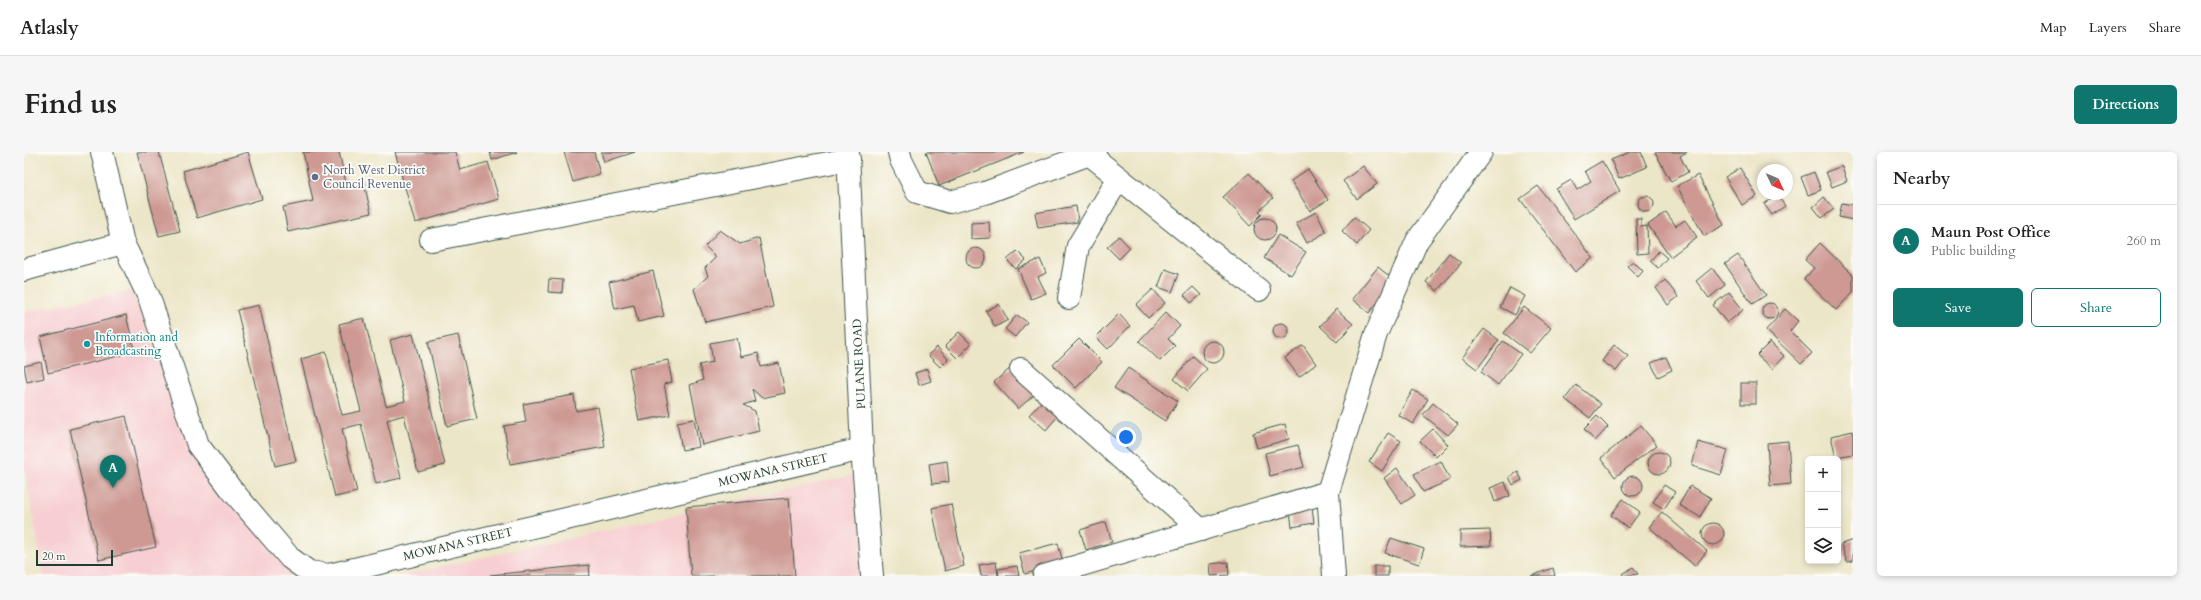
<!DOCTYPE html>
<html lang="en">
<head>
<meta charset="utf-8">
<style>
	body { margin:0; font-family:Cardo,serif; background:#f6f6f6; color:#222 }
	.controls { position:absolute; right:12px; bottom:12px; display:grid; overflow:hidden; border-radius:6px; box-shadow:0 2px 6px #0003 }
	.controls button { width:36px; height:36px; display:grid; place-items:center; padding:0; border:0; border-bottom:1px solid #e0e0e0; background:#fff; color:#222; font:20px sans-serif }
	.compass { position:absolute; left:1733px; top:12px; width:36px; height:36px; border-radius:50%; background:#fff; box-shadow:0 2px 6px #0003; rotate:134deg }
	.scale { position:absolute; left:12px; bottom:10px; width:77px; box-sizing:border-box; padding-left:4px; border:2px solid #1f3d34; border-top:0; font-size:11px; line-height:14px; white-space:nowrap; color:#1f3d34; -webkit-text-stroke:3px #fdfcf7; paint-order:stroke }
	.you { position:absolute; left:1102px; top:285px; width:14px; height:14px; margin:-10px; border:3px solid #fff; border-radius:50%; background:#1a73e8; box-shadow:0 0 0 6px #1a73e833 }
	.badge { display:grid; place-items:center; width:26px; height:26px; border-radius:50%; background:#0f766e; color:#fff; font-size:13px; font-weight:700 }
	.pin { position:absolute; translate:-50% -33px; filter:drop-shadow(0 1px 2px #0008) }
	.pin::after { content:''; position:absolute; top:21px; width:14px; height:12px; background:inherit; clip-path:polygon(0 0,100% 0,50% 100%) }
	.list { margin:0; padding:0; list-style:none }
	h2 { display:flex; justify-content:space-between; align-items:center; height:52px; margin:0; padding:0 16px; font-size:17px }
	h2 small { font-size:13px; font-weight:400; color:#767676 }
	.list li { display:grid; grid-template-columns:26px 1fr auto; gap:12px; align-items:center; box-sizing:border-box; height:72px; padding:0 16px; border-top:1px solid #e0e0e0 }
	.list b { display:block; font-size:15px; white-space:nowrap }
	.list p { margin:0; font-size:13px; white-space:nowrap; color:#767676 }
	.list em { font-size:13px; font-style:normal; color:#767676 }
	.actions { display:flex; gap:8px; padding:12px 16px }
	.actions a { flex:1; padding:9px 0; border:1px solid #0f766e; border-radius:6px; text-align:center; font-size:14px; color:#0f766e }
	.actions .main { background:#0f766e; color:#fff }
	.icon { flex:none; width:22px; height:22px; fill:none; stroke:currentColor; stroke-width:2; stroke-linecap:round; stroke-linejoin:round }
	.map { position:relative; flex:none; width:1829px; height:424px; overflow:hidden; border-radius:6px }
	header { display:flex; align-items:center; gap:24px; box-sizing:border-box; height:56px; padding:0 20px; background:#fff; border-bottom:1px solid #e0e0e0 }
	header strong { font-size:19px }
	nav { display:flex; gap:22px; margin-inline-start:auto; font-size:14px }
	.intro { display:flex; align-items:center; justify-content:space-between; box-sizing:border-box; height:96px; padding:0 24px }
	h1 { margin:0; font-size:28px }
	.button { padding:10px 18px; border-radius:6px; background:#0f766e; color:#fff; font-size:14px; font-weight:700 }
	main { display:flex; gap:24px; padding:0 24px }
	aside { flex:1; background:#fff; border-radius:6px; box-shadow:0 2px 6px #0003 }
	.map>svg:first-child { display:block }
	.built { fill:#f7cfd2 }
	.building { fill:#ce9993 }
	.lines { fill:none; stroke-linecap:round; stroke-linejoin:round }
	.minor-casing { stroke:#3e564a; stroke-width:24 }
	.minor { stroke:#fff; stroke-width:22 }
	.service-dot { fill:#5c6f8a; stroke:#fdfcf7; stroke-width:1.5 }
	.culture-dot { fill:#0f9aa8; stroke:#fdfcf7; stroke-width:1.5 }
	.labels { text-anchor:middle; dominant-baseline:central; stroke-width:3.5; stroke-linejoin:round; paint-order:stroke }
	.service-label { font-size:12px; fill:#4e5e75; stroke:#fdfcf7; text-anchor:start }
	.culture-label { font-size:12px; fill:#0d838f; stroke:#fdfcf7; text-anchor:start }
	.street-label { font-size:12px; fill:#1f3d34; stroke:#fdfcf7 }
</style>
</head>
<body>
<header>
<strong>Atlasly</strong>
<nav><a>Map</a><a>Layers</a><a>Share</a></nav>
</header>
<div class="intro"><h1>Find us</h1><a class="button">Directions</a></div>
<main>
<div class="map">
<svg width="1829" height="424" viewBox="0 0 1829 424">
	<rect width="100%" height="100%" fill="#fdfcf7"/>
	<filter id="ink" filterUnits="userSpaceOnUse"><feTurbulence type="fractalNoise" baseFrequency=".025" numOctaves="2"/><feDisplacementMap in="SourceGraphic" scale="8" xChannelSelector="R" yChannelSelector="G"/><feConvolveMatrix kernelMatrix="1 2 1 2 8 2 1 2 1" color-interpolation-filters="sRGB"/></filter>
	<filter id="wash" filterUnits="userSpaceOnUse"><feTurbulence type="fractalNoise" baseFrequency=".012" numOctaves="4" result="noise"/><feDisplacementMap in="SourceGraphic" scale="16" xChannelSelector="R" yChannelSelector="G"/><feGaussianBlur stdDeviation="0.9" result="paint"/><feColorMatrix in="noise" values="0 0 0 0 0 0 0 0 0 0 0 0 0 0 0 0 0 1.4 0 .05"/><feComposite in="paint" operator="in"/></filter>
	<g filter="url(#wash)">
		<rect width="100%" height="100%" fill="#ece6c8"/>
		<g class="built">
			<path d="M109 138 175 316 277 424H20L0 314V160Z"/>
			<path d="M845 320 856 424H375Z"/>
		</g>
		<g id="blocks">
			<g class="building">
				<path d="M113 0H135L156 79 135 84Z"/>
				<path d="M224 0 238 47 173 66 159 19Z"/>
				<path d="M279 0H315L322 31 339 27 347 61 264 80 259 55 289 49Z"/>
				<path d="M371 0H431L436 18 464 10 475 47 391 71Z"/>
				<path d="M466 0H493L468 8Z"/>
				<path d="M540 0H570L576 22 549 30Z"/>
				<path d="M577 0H611L580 10Z"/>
				<path d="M902 0H1000L915 34Z"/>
				<path d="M1606 0H1617L1623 15 1595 27 1587 8Z"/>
				<path d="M1631 0H1663L1656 4 1664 20 1647 30Z"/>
				<path d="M1578 9 1596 39 1550 67 1532 37 1547 28 1553 38 1567 29 1561 19Z"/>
				<path d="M1339 14 1353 32 1333 47 1319 29Z"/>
				<path d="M1818 14 1823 29 1808 35 1802 20Z"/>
				<path d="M1716 16 1733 44 1718 53 1701 25Z"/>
				<path d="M1284 17 1304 48 1286 59 1267 29Z"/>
				<path d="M1790 20 1797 38 1784 43 1777 25Z"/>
				<path d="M1225 21 1249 46 1235 59 1238 62 1226 74 1199 45Z"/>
				<path d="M1674 23 1700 73 1680 84 1653 34Z"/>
				<path d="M1514 34 1569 106 1551 120 1496 47Z"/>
				<path d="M1753 43 1761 54 1748 63 1740 52Z"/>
				<circle cx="1622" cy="52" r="8"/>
				<path d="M1800 45 1810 57 1798 66 1789 55Z"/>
				<path d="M1818 51 1829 53V68L1815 65Z"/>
				<path d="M1052 54 1054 70 1014 76 1011 61Z"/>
				<path d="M1292 60 1302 80 1283 91 1272 71Z"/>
				<path d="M1642 60 1652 74 1661 68 1673 85 1646 105 1624 73Z"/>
				<path d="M1330 65 1345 78 1333 93 1318 79Z"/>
				<circle cx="1241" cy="77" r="11"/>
				<path d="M1612 67H1617V75L1623 74 1624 101 1613 102Z"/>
				<path d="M965 70 966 86 947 87V71Z"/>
				<path d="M696 78 716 92 735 86 749 155 681 170 670 137 684 124 681 116 692 105 681 94Z"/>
				<path d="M1254 83 1282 100 1267 123 1240 106Z"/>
				<path d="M1095 84 1106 96 1095 107 1083 95Z"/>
				<path d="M1796 91 1829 123V140L1812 158 1780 127 1790 116 1781 108Z"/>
				<circle cx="952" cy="106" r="10"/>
				<path d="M993 99 1002 108 992 117 983 108Z"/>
				<path d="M1635 99 1643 106 1634 116 1626 109Z"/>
				<path d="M1425 101 1437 111 1413 139 1402 130Z"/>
				<path d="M1714 103 1742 143 1728 152 1701 112Z"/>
				<path d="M1016 107 1022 121 1014 125 1022 141 1007 147 994 117Z"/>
				<path d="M1609 109 1619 119 1614 125 1603 114Z"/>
				<path d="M1354 115 1371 129 1345 161 1328 147Z"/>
				<path d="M1688 116 1701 133 1685 146 1672 129Z"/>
				<path d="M1141 117 1155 122 1148 140 1134 135Z"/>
				<path d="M629 119 640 164 614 170 610 153 591 157 585 130Z"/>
				<path d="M525 127 539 128 538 141 524 140Z"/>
				<path d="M1641 128 1654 145 1644 153 1632 136Z"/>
				<path d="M1169 135 1177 143 1167 151 1160 143Z"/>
				<path d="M1486 136 1501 144 1491 163 1476 155Z"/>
				<path d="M1129 137 1141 151 1124 166 1112 153Z"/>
				<path d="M1705 140 1719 158 1703 171 1689 153Z"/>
				<circle cx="1746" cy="159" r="8"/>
				<path d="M975 152 984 168 971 175 962 159Z"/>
				<path d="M235 153 272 309 251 314 213 158Z"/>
				<path d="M1500 155 1527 176 1506 201 1480 181Z"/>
				<path d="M1312 157 1329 172 1313 190 1296 174Z"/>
				<path d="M1761 157 1774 169 1766 179 1788 201 1777 212 1742 178Z"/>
				<path d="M1142 160 1156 174 1144 187 1151 194 1136 209 1115 189Z"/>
				<path d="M1095 162 1106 174 1084 197 1072 185Z"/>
				<path d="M102 163 111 200 24 221 16 185Z"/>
				<path d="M993 163 1003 170 991 185 981 177Z"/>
				<path d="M340 166 362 254 381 249 366 188 389 182 421 313 394 320 380 263 363 268 377 326 352 332 337 272 318 277 333 340 311 345 277 207 302 200 318 263 337 259 315 172Z"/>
				<circle cx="1257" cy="179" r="8"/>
				<path d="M1460 177 1475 188 1453 217 1438 206Z"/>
				<path d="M935 180 947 192 933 206 921 194Z"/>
				<path d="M434 183 453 267 423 274 404 190Z"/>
				<path d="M713 186 717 205 734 201 737 215 755 211 761 241 738 246 728 237 731 249 719 253 731 259 735 279 678 293 666 233 679 228 675 213 689 210 686 191Z"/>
				<path d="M1055 187 1078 210 1052 236 1029 213Z"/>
				<path d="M1479 189 1497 202 1474 233 1457 220Z"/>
				<circle cx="1189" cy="200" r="11"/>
				<path d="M1746 190 1760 204 1748 217 1733 203Z"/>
				<path d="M1279 193 1292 212 1275 225 1261 206Z"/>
				<path d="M1590 193 1604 204 1592 219 1578 209Z"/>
				<path d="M913 195 924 207 916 215 904 203Z"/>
				<path d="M1169 204 1183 217 1164 239 1150 227Z"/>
				<path d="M1642 205 1648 218 1634 225 1627 211Z"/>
				<path d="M644 208 648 230 640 232 646 263 615 269 605 216Z"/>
				<path d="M17 210 20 226 3 230 0 214Z"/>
				<path d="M988 215 1011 242 994 257 970 230Z"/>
				<path d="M1104 216 1154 249 1141 269 1090 236Z"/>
				<path d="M903 217 907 229 895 233 891 221Z"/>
				<rect x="1717" y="231" width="15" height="21"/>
				<path d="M1552 233 1577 252 1566 266 1541 247Z"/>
				<path d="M1389 238 1404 247 1389 272 1374 263Z"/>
				<path d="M550 243 552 259 574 255 581 295 486 312 480 274 502 270 499 252Z"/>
				<path d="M1018 249 1034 264 1022 278 1005 263Z"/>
				<path d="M1409 251 1434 272 1424 283 1399 263Z"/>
				<path d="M102 264 132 395 75 408 46 277Z"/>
				<path d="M1573 264 1584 275 1571 289 1560 277Z"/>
				<path d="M670 267 675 295 658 298 653 270Z"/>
				<path d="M1261 272 1265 287 1233 296 1229 281Z"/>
				<path d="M1617 274 1633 293 1591 325 1577 306Z"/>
				<path d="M1409 277 1424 293 1412 305 1396 289Z"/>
				<path d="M1829 279V302L1812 305 1807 284Z"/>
				<path d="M1364 281 1377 289 1358 319 1345 310Z"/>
				<path d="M1764 289 1767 332 1746 334 1743 291Z"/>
				<path d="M1674 290 1704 298 1697 323 1668 314Z"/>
				<path d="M1274 293 1280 315 1246 324 1241 301Z"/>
				<circle cx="1635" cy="311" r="11"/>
				<path d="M923 309 925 330 908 332 905 312Z"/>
				<path d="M1417 309 1426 328 1399 340 1390 322Z"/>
				<path d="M1373 316 1391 343 1378 352 1360 326Z"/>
				<path d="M1494 320 1498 328 1489 333 1485 325Z"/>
				<circle cx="1609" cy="334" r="10"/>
				<path d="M1481 330 1486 344 1471 350 1466 336Z"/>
				<path d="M1640 333 1651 340 1640 357 1629 350Z"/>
				<path d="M1666 334 1687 346 1676 365 1655 353Z"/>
				<path d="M765 346 771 424H667L662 355Z"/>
				<path d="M1599 347 1616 360 1604 376 1587 363Z"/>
				<path d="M927 352 940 414 921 419 908 356Z"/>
				<path d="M1288 356 1290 371 1268 375 1266 359Z"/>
				<path d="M1638 360 1683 399 1671 414 1625 375Z"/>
				<path d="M1082 370 1088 390 1062 398 1056 378Z"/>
				<circle cx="1689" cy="382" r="11"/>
				<path d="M1466 378 1467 394 1436 395V379Z"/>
				<path d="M1367 386 1400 397 1395 412 1361 401Z"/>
				<path d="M1829 388V409L1823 410 1817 392Z"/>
				<path d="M1034 391 1039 411 1001 422 995 401Z"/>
				<path d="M972 410 974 424H957L955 413Z"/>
				<path d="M1204 410 1205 423 1187 424 1186 412Z"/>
				<path d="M565 413 566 424H466V423Z"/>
				<path d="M993 414 995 424H975L974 417Z"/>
				<rect x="1350" y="414" width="14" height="10"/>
				<path d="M1609 415 1614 422 1600 424 1599 422Z"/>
				<path d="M1529 416 1531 424H1507Z"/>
			</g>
		</g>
	</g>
	<g filter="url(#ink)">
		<use href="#blocks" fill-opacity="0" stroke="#3e564a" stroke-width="1"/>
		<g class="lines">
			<defs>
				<g id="minor">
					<path d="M78 0 99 91 125 145 174 293 207 337 266 406 285 420 305 423 838 297"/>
					<path d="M824 0 838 297 848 424"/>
					<path d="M875 0 877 8 893 40 926 50 961 41 1071 0"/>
					<path d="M1065 2 1235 138"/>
					<path d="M407 88 825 7"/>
					<path d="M0 118 99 91"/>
					<path d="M1045 146 1054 94 1095 26"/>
					<path d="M997 217 1177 378"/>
					<path d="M1020 424 1304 340"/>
					<path d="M1310 424 1304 340 1352 182 1393 89 1457 0"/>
				</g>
			</defs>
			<use href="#minor" class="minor-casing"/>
			<use href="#minor" class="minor"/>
		</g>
	</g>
	<circle class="service-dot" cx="291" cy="25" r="4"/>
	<circle class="culture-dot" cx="63" cy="192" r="4"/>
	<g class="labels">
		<g class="service-label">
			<text x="299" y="18">North West District<tspan x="299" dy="14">Council Revenue</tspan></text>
		</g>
		<g class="culture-label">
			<text x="71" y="185">Information and<tspan x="71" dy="14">Broadcasting</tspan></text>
		</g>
		<g class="street-label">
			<text transform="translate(835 212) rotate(-93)">PULANE ROAD</text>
			<text transform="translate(749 318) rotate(-13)">MOWANA STREET</text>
			<text transform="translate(434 392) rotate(-13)">MOWANA STREET</text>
		</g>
	</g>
</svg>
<div class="controls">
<button>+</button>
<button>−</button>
<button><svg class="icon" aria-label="layers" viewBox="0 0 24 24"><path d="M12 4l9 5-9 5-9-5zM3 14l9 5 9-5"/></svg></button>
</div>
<svg class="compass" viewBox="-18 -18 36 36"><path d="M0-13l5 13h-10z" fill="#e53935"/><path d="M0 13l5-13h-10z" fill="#767676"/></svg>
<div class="scale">20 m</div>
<div class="you"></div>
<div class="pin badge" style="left:89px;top:336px">A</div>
</div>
<aside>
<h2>Nearby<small></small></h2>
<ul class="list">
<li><span class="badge">A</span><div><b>Maun Post Office</b><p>Public building</p></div><em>260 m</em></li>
</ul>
<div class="actions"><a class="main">Save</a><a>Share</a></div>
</aside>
</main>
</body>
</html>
